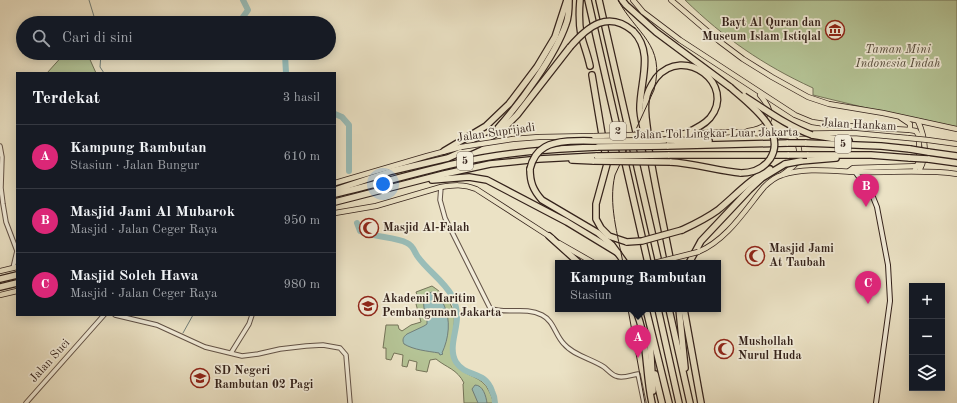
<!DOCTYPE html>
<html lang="id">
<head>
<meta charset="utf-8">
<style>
	body { margin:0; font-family:"Old Standard TT",serif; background:#20242c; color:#f1f3f6 }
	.controls { position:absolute; right:12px; bottom:12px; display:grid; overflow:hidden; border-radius:0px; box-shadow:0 2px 10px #0003 }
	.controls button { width:36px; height:36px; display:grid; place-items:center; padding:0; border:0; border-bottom:1px solid #363941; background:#171b24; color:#f1f3f6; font:20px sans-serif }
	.you { position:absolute; left:383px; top:184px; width:14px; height:14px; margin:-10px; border:3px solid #fff; border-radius:50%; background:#1a73e8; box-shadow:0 0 0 6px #1a73e833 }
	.badge { display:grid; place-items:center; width:26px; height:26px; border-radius:50%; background:#db2777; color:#fff; font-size:13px; font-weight:700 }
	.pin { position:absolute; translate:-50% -33px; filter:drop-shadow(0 1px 2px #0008) }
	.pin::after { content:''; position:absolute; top:21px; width:14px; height:12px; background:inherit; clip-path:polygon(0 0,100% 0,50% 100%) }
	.popup { position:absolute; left:555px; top:260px; width:166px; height:52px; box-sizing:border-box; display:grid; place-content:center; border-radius:0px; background:#171b24; filter:drop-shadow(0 1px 3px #0005); font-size:13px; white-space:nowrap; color:#9ea1a6 }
	.popup b { font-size:15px; color:#f1f3f6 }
	.popup::after { content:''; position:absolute; left:50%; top:100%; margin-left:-8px; border:8px solid transparent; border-top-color:#171b24 }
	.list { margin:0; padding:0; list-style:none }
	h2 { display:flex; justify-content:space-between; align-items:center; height:52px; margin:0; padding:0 16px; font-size:17px }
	h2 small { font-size:13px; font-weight:400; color:#9ea1a6 }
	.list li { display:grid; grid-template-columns:26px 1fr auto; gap:12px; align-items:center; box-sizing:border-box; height:64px; padding:0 16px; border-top:1px solid #363941 }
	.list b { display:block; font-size:15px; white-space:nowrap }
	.list p { margin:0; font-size:13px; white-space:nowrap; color:#9ea1a6 }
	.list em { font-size:13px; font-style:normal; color:#9ea1a6 }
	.icon { flex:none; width:22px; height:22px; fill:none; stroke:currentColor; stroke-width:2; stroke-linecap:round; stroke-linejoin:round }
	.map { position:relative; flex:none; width:957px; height:403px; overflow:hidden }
	.search { position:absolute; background:#171b24; box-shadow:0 2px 10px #0003; left:16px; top:16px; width:320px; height:44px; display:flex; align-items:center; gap:10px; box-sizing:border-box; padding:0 14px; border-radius:22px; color:#9ea1a6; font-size:15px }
	.panel { position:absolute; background:#171b24; box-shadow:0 2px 10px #0003; left:16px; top:72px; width:320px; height:244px; border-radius:0px }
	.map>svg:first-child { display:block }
	.green { fill:#b5c496; stroke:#747358 }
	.water { fill:#99bdb8; stroke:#717f79 }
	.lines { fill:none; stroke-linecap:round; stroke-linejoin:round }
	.stream { stroke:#717f79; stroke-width:1 }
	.river { stroke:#99bdb8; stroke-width:6 }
	.tertiary-casing { stroke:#625246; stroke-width:5.5 }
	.secondary-casing { stroke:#34221b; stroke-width:6 }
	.primary-casing { stroke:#34221b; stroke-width:6 }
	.motorway-casing { stroke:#34221b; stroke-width:8 }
	.tertiary { stroke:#f2ecd9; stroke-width:3.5 }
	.secondary { stroke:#f2ecd9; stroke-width:4 }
	.primary { stroke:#ebe2c5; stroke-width:4.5 }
	.motorway { stroke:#ebe2c5; stroke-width:5.5 }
	.tram { stroke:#34221b; stroke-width:1 }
	.primary-bridge-casing { stroke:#34221b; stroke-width:6; stroke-linecap:butt }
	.motorway-bridge-casing { stroke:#34221b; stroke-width:8; stroke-linecap:butt }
	.primary-bridge { stroke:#ebe2c5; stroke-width:4.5 }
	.motorway-bridge { stroke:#ebe2c5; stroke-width:5.5 }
	.labels { text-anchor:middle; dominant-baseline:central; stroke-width:3.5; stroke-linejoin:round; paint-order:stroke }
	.shield { fill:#f2ecd9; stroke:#6d5f54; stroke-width:1 }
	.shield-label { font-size:11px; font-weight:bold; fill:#34221b }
	.poi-label { font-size:12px; font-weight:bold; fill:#34221b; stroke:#f2ecd9; text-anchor:start }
	.park-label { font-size:12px; font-style:italic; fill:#544a3a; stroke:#f2ecd9 }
	.street-label { font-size:12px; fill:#34221b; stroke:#f2ecd9 }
</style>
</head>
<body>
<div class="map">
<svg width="957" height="403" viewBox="0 0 957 403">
	<rect width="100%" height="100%" fill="#ebe2c5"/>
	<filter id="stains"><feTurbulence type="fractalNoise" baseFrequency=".005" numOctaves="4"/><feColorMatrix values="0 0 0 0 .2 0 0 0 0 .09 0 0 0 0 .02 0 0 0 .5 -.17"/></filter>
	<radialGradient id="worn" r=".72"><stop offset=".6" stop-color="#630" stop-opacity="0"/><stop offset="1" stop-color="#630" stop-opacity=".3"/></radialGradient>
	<g class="green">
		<path d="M685 0H957V130L813 95V88C763 65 724 38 685 0Z"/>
		<path d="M65 53H87L96 73H47Z"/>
		<path d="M432 286C476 315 438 341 457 365 466 378 482 375 489 391 491 395 493 399 493 403H464L463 384 464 383C457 369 447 368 436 359L430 360 427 372 416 370 417 362 409 360 407 367 402 366 403 355 394 353 391 360 386 359V348H383L386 325H398L399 329 402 331 411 325 421 322 416 304 420 302 416 292Z"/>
	</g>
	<g class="water">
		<path d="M432 292 434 293C437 297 442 301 444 305 451 320 449 338 442 353L443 354 440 355 439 353C427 351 414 350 404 344 402 340 403 337 407 334L424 326 427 324V317L424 308 423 296Z"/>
		<path d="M475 385C483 385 486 396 487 403H478L472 389Z"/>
	</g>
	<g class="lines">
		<g class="stream">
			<path d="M89 0 96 23"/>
			<path d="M101 53 100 67 104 73"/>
			<path d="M183 333 193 315"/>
		</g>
		<g class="river">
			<path d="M242 23 243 17 248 10 243 0"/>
			<path d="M281 53 285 55 286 73"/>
			<path d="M335 114 342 117 349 125V171"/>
			<path d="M357 223 360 231C375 238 395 236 407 243 414 246 414 252 418 257 428 271 444 281 452 296 455 302 457 310 457 317 457 331 448 349 456 362 466 378 485 370 492 391 494 395 495 399 495 403"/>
		</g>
		<defs>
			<g id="tertiary">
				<path d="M0 146 2 157 1 188 3 204 6 222 17 251 13 268"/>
				<path d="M441 187 440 200 445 218 490 308C506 315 524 306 542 315 554 321 555 335 564 344 573 355 592 359 604 367 608 370 612 375 616 376 622 379 631 375 638 374L644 403"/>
				<path d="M115 315 157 325 205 347 242 356 258 354 280 349 306 346 323 345 340 348 346 355 350 403"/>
				<path d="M231 353 249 324 252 315"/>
				<path d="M26 403 104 315"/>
			</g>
			<path id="secondary" d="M854 170 873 197 877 207 888 265 890 301 876 403"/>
			<g id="primary">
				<path d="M633 0 643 12 680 40 795 115 812 122 832 125 910 130 916 131 919 136V160C919 164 916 166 915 170"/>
				<path d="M671 0 719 41 743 59 772 77 808 97 829 104 883 113 957 129"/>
				<path d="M901 118 910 124V130"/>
				<path d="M918 121C924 135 928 154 920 169"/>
				<path d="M748 131C773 127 776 114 760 95"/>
				<path d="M664 134 738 132 768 134 854 133 908 138"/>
				<path d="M781 136C784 136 788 136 791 137 799 140 801 154 798 161 795 166 788 170 783 174"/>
				<path d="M513 139 539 137 594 136"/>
				<path d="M928 140 957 144"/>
				<path d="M849 171 853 168 921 166"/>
				<path d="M335 183 427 156 461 147"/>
				<path d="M335 213 376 206 441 187C453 185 464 184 476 189L552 238"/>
				<path d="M559 243 594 263"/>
				<path d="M698 252C727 240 745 210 764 187 769 182 775 177 782 175 805 167 832 171 855 172 890 173 923 169 957 174"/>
				<path d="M0 271 17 267"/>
				<path d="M0 295 17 291"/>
			</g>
			<g id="motorway">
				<path d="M580 0C579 12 579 24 581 35 584 46 588 56 590 66"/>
				<path d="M588 0 648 263"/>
				<path d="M599 0 659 263"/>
				<path d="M622 0 626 5 656 32 730 87"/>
				<path d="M633 31C655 53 639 84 640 110 641 125 647 140 650 155 656 191 664 227 671 263"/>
				<path d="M592 75 607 164 596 204V219L601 228 609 236 627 242"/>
				<path d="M498 128C521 102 555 56 566 24 569 17 569 8 569 0"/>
				<path d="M648 134C647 123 644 111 646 100 647 92 651 85 656 78 684 44 737 85 710 118 703 126 693 130 684 134"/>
				<path d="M812 135 849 141"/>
				<path d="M665 140 709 141"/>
				<path d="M805 143 881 146 910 149"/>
				<path d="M667 146 788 143"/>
				<path d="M444 151 486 126 509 104 537 67 555 37 567 0"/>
				<path d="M928 152 957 156"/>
				<path d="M668 155H789"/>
				<path d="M807 155H871L910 158"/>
				<path d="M928 159 957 163"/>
				<path d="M572 160 594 161"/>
				<path d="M801 161 836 158"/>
				<path d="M670 162C694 163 717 171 741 173"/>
				<path d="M530 169C530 182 533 190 542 200L598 233 612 245 625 263"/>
				<path d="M432 180 469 177 487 180 567 222 618 253"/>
				<path d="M335 190 392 171 448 158 479 144 503 129 517 115 570 47"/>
				<path d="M335 194C377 184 419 172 462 162 506 152 552 149 598 147"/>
				<path d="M335 202 444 174 490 164 539 159 597 156"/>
				<path d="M682 230C695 224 707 218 718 210 735 196 750 179 770 169"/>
				<path d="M549 236 579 263"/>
				<path d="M689 263 701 241 749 190 762 178 785 164"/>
				<path d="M0 279 17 275"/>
				<path d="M0 287 17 283"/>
				<path d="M635 309C648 336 645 373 652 403"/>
				<path d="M646 309 669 403"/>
				<path d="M658 309 679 403"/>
				<path d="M669 309 690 403"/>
				<path d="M679 309 685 368"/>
				<path d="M684 309 701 403"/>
				<path d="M650 340 653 391"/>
				<path d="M655 374 662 403"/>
			</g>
		</defs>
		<use href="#tertiary" class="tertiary-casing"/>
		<use href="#secondary" class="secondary-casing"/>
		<use href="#primary" class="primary-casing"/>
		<use href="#motorway" class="motorway-casing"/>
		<use href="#tertiary" class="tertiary"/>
		<use href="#secondary" class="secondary"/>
		<use href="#primary" class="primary"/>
		<use href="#motorway" class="motorway"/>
		<g class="tram">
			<path d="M618 0C636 34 666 44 654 90L615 175C608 204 618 235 623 263"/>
			<path d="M628 309 645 403"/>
		</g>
		<defs>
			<g id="primary-bridge">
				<path d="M594 136 664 134"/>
				<path d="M908 138 928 140"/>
				<path d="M461 147 513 139"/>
				<path d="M654 263 698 252"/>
			</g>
			<g id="motorway-bridge">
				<path d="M570 47C588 26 608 10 633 31"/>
				<path d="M730 87C748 103 788 131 770 159 763 169 753 173 741 173"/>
				<path d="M744 96C766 110 787 126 812 135"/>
				<path d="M788 143H805"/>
				<path d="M598 147 667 146"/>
				<path d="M910 149 928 152"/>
				<path d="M789 155H807"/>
				<path d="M597 156 668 155"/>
				<path d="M910 158 928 159"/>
				<path d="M594 161 670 162"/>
				<path d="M785 164 801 161"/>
				<path d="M530 169C532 160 536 152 545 147 559 139 585 141 600 141 622 141 644 141 665 140"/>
				<path d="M627 242 642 241 682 230"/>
			</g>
		</defs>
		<use href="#primary-bridge" class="primary-bridge-casing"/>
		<use href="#motorway-bridge" class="motorway-bridge-casing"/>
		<use href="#primary-bridge" class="primary-bridge"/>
		<use href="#motorway-bridge" class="motorway-bridge"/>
	</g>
	<defs>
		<symbol id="museum-ring" viewBox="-11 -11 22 22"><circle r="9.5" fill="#f2ecd9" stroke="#8f2418" stroke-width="1.5"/><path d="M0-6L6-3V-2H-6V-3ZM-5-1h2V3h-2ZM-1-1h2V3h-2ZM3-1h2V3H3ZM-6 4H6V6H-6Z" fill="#8f2418"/></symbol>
		<symbol id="mosque-ring" viewBox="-11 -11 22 22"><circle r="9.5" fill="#f2ecd9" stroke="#8f2418" stroke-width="1.5"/><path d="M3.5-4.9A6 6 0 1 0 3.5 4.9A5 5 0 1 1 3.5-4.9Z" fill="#8f2418"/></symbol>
		<symbol id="university-ring" viewBox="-11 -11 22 22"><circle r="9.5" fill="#f2ecd9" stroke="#8f2418" stroke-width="1.5"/><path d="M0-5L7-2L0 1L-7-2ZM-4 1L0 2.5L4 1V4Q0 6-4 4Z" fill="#8f2418"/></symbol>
		<symbol id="school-ring" viewBox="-11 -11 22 22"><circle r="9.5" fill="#f2ecd9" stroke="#8f2418" stroke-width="1.5"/><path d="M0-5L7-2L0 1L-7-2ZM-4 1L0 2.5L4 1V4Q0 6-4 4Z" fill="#8f2418"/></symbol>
	</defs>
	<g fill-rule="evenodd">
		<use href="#museum-ring" x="824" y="19" width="22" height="22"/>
		<use href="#mosque-ring" x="358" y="217" width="22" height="22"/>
		<use href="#mosque-ring" x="744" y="245" width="22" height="22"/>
		<use href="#university-ring" x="357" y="295" width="22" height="22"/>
		<use href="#mosque-ring" x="713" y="338" width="22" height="22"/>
		<use href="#school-ring" x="189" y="367" width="22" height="22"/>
	</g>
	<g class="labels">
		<g class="shield">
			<rect x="610" y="122" width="16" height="18" rx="3"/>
			<rect x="835" y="135" width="16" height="18" rx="3"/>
			<rect x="457" y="152" width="16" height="18" rx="3"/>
		</g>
		<g class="shield-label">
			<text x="618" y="131">2</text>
			<text x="843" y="144">5</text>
			<text x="465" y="161">5</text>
		</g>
		<g class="poi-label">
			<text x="821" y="23" text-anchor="end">Bayt Al Quran dan<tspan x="821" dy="14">Museum Islam Istiqlal</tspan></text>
			<text x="383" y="228">Masjid Al-Falah</text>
			<text x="769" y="249">Masjid Jami<tspan x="769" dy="14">At Taubah</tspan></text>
			<text x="382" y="299">Akademi Maritim<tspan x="382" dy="14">Pembangunan Jakarta</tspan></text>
			<text x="738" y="342">Mushollah<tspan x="738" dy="14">Nurul Huda</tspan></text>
			<text x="214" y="371">SD Negeri<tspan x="214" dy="14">Rambutan 02 Pagi</tspan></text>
		</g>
		<g class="park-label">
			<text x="898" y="50">Taman Mini<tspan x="898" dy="14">Indonesia Indah</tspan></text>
		</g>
		<g class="street-label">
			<text transform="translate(859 125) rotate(3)">Jalan Hankam</text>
			<text transform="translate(496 133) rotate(-8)">Jalan Suprijadi</text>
			<text transform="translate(716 134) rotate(-1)">Jalan Tol Lingkar Luar Jakarta</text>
			<text transform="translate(50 361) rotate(-48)">Jalan Suci</text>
		</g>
	</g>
	<rect width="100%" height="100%" filter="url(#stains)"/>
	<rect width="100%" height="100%" fill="url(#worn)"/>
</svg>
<div class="controls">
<button>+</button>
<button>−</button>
<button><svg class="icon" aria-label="layers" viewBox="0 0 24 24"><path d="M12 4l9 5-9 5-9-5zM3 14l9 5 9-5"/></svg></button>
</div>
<div class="you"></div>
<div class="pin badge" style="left:638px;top:358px">A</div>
<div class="popup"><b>Kampung Rambutan</b>Stasiun</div>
<div class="pin badge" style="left:866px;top:207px">B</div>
<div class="pin badge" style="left:868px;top:304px">C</div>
<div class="search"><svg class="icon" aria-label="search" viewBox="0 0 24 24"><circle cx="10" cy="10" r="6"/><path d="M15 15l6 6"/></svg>Cari di sini</div>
<section class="panel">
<h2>Terdekat<small>3 hasil</small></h2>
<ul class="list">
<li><span class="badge">A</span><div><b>Kampung Rambutan</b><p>Stasiun · Jalan Bungur</p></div><em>610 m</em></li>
<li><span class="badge">B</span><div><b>Masjid Jami Al Mubarok</b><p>Masjid · Jalan Ceger Raya</p></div><em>950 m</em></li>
<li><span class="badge">C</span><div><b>Masjid Soleh Hawa</b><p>Masjid · Jalan Ceger Raya</p></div><em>980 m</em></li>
</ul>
</section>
</div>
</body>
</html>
